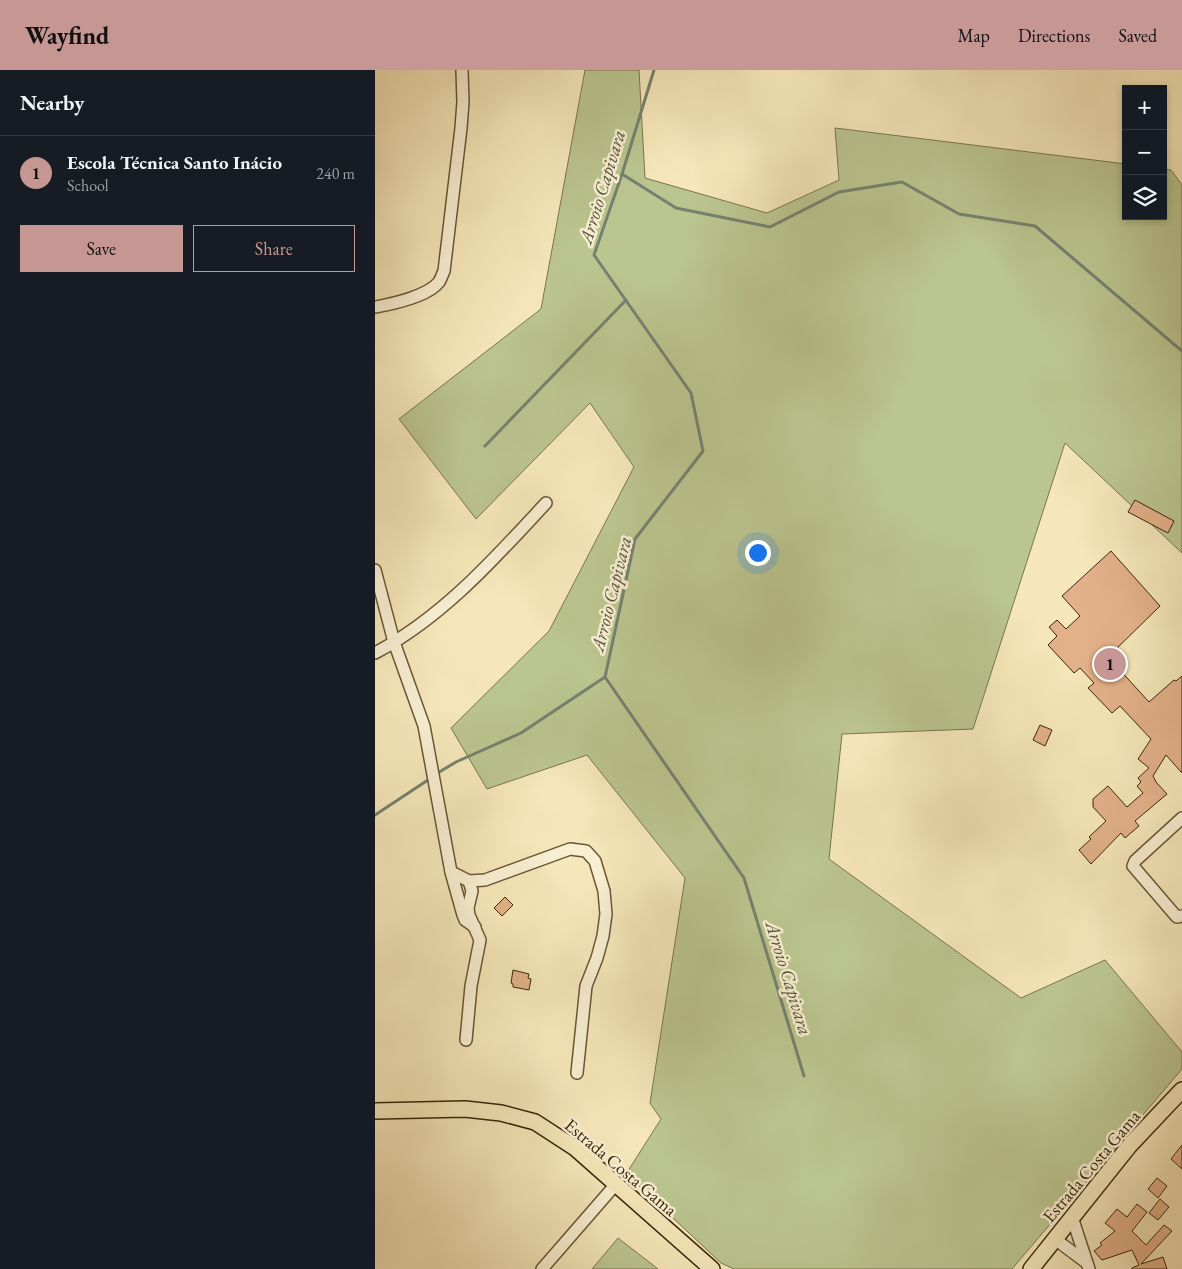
<!DOCTYPE html>
<html lang="en">
<head>
<meta charset="utf-8">
<style>
	body { margin:0; font-family:"EB Garamond",serif; background:#242831; color:#f1f3f6 }
	.controls { position:absolute; right:15px; top:15px; display:grid; overflow:hidden; border-radius:0px; box-shadow:0 2px 8px #0003 }
	.controls button { width:45px; height:45px; display:grid; place-items:center; padding:0; border:0; border-bottom:1px solid #363941; background:#171b24; color:#f1f3f6; font:25px sans-serif }
	.you { position:absolute; left:382px; top:482px; width:18px; height:18px; margin:-12px; border:4px solid #fff; border-radius:50%; background:#1a73e8; box-shadow:0 0 0 8px #1a73e833 }
	.badge { display:grid; place-items:center; width:32px; height:32px; border-radius:50%; background:#c59692; color:#111; font-size:16px; font-weight:700 }
	.pin { position:absolute; translate:-50% -50%; border:2px solid #fff; box-shadow:0 1px 5px #0006 }
	.list { margin:0; padding:0; list-style:none }
	h2 { display:flex; justify-content:space-between; align-items:center; height:65px; margin:0; padding:0 20px; font-size:21px }
	h2 small { font-size:16px; font-weight:400; color:#9ea1a6 }
	.list li { display:grid; grid-template-columns:32px 1fr auto; gap:15px; align-items:center; box-sizing:border-box; height:75px; padding:0 20px; border-top:1px solid #363941 }
	.list b { display:block; font-size:19px; white-space:nowrap }
	.list p { margin:0; font-size:16px; white-space:nowrap; color:#9ea1a6 }
	.list em { font-size:16px; font-style:normal; color:#9ea1a6 }
	.actions { display:flex; gap:10px; padding:15px 20px }
	.actions a { flex:1; padding:11px 0; border:1px solid #c59692; border-radius:0px; text-align:center; font-size:18px; color:#c59692 }
	.actions .main { background:#c59692; color:#111 }
	.icon { flex:none; width:28px; height:28px; fill:none; stroke:currentColor; stroke-width:2; stroke-linecap:round; stroke-linejoin:round }
	.map { position:relative; flex:none; width:807px; height:1199px; overflow:hidden }
	header { display:flex; align-items:center; gap:30px; box-sizing:border-box; height:70px; padding:0 25px; background:#c59692; color:#111 }
	header strong { font-size:24px }
	nav { display:flex; gap:28px; margin-inline-start:auto; font-size:18px }
	main { display:flex }
	aside { flex:1; background:#171b24 }
	.map>svg:first-child { display:block }
	.green { fill:#bbc58f; stroke:#7a764d }
	.lines { fill:none; stroke-linecap:round; stroke-linejoin:round }
	.stream { stroke:#75826f; stroke-width:3 }
	.building { fill:#e3b189; stroke:#3a260b }
	.minor-casing { stroke:#695636; stroke-width:14 }
	.major-casing { stroke:#3a260b; stroke-width:18 }
	.minor { stroke:#f8efd2; stroke-width:11 }
	.major { stroke:#f5e7b9; stroke-width:15 }
	.labels { text-anchor:middle; dominant-baseline:central; stroke-width:5; stroke-linejoin:round; paint-order:stroke }
	.street-label { font-size:18px; fill:#3a260b; stroke:#f8efd2 }
	.water-label { font-size:19px; font-style:italic; fill:#57543d; stroke:#f8efd2 }
</style>
</head>
<body>
<header>
<strong>Wayfind</strong>
<nav><a>Map</a><a>Directions</a><a>Saved</a></nav>
</header>
<main>
<aside>
<h2>Nearby<small></small></h2>
<ul class="list">
<li><span class="badge">1</span><div><b>Escola Técnica Santo Inácio</b><p>School</p></div><em>240 m</em></li>
</ul>
<div class="actions"><a class="main">Save</a><a>Share</a></div>
</aside>
<div class="map">
<svg width="807" height="1199" viewBox="0 0 807 1199">
	<rect width="100%" height="100%" fill="#f5e7b9"/>
	<filter id="stains"><feTurbulence type="fractalNoise" baseFrequency=".004" numOctaves="4"/><feColorMatrix values="0 0 0 0 .2 0 0 0 0 .09 0 0 0 0 .02 0 0 0 .5 -.17"/></filter>
	<radialGradient id="worn" r=".72"><stop offset=".6" stop-color="#630" stop-opacity="0"/><stop offset="1" stop-color="#630" stop-opacity=".3"/></radialGradient>
	<g class="green">
		<path d="M210 0H264L270 108 392 143 464 110 460 58 751 94V146H788V99L796 100 807 115V483L690 373 598 659 467 664 454 789 646 928 730 890 807 982V999L637 1199H359L346 1193 251 1104 286 1049 275 1033 310 808 212 685 112 719 76 658 174 561 259 397 215 333 101 449 24 349 166 239Z"/>
		<path d="M243 1168 283 1199H217Z"/>
	</g>
	<g class="lines">
		<g class="stream">
			<path d="M279 0 247 104 219 185 316 323 328 381 260 469 230 607 369 808 429 1006"/>
			<path d="M247 104 301 138 395 157 464 122 527 112 584 144 660 156 807 281"/>
			<path d="M110 376 251 230"/>
			<path d="M61 704 81 692 146 663 230 607"/>
			<path d="M0 745 56 708"/>
		</g>
	</g>
	<g class="building">
		<path d="M760 430 799 451 793 463 753 442Z"/>
		<path d="M736 481 785 536 733 587 774 632 799 610 801 611 807 606V703L791 685 778 706 781 712 792 724 760 751 764 756 750 768 746 763 716 794 704 780 716 769 714 767 731 751 718 737V729L733 716 752 737 768 723 762 716 766 712 763 708 774 698 763 689 776 669 745 636 737 643 713 618 719 613 705 598 699 603 673 575 682 566 674 557 682 550 691 559 705 546 687 526Z"/>
		<path d="M665 655 677 660 670 676 658 670Z"/>
		<path d="M130 827 138 835 127 846 119 838Z"/>
		<path d="M138 900 154 904 153 908 156 909 154 920 138 917V914L136 913Z"/>
		<path d="M807 1075V1099L796 1089Z"/>
		<path d="M782 1108 792 1116 783 1128 773 1119Z"/>
		<path d="M785 1129 794 1137 783 1150 774 1143Z"/>
		<path d="M762 1134 772 1142 757 1161 771 1175 789 1155 797 1161 766 1194 788 1187 792 1199H757V1198L764 1195 757 1180 727 1190 719 1181 727 1175 725 1173 740 1161 730 1153 742 1139 752 1147Z"/>
	</g>
	<g class="lines">
		<defs>
			<g id="minor">
				<path d="M0 237C17 234 53 226 64 212 66 209 67 205 69 201L86 58 88 32 87 0"/>
				<path d="M0 500 19 572 49 656 76 802 88 845 90 850 100 857"/>
				<path d="M0 583C68 547 120 488 171 433"/>
				<path d="M807 748 760 791 758 796 800 845 802 847 807 846"/>
				<path d="M76 802 94 811 110 810 195 779 211 781 220 791 229 821 231 844 228 866 222 888 211 916 202 1003"/>
				<path d="M91 970 96 916 105 870 94 845 93 838 97 821 94 811"/>
				<path d="M697 1147 714 1199"/>
				<path d="M680 1169 712 1193"/>
				<path d="M167 1199 241 1114"/>
			</g>
			<g id="major">
				<path d="M0 1041 90 1039 126 1043 160 1052 200 1078 337 1199"/>
				<path d="M656 1199 755 1075 807 1020"/>
			</g>
		</defs>
		<use href="#minor" class="minor-casing"/>
		<use href="#major" class="major-casing"/>
		<use href="#minor" class="minor"/>
		<use href="#major" class="major"/>
	</g>
	<g class="labels">
		<g class="street-label">
			<text transform="translate(716 1096) rotate(-50)">Estrada Costa Gama</text>
			<text transform="translate(246 1097) rotate(40)">Estrada Costa Gama</text>
		</g>
		<g class="water-label">
			<text transform="translate(227 117) rotate(-73)">Arroio Capivara</text>
			<text transform="translate(236 524) rotate(-76)">Arroio Capivara</text>
			<text transform="translate(414 908) rotate(73)">Arroio Capivara</text>
		</g>
	</g>
	<rect width="100%" height="100%" filter="url(#stains)"/>
	<rect width="100%" height="100%" fill="url(#worn)"/>
</svg>
<div class="controls">
<button>+</button>
<button>−</button>
<button><svg class="icon" aria-label="layers" viewBox="0 0 24 24"><path d="M12 4l9 5-9 5-9-5zM3 14l9 5 9-5"/></svg></button>
</div>
<div class="you"></div>
<div class="pin badge" style="left:735px;top:594px">1</div>
</div>
</main>
</body>
</html>
